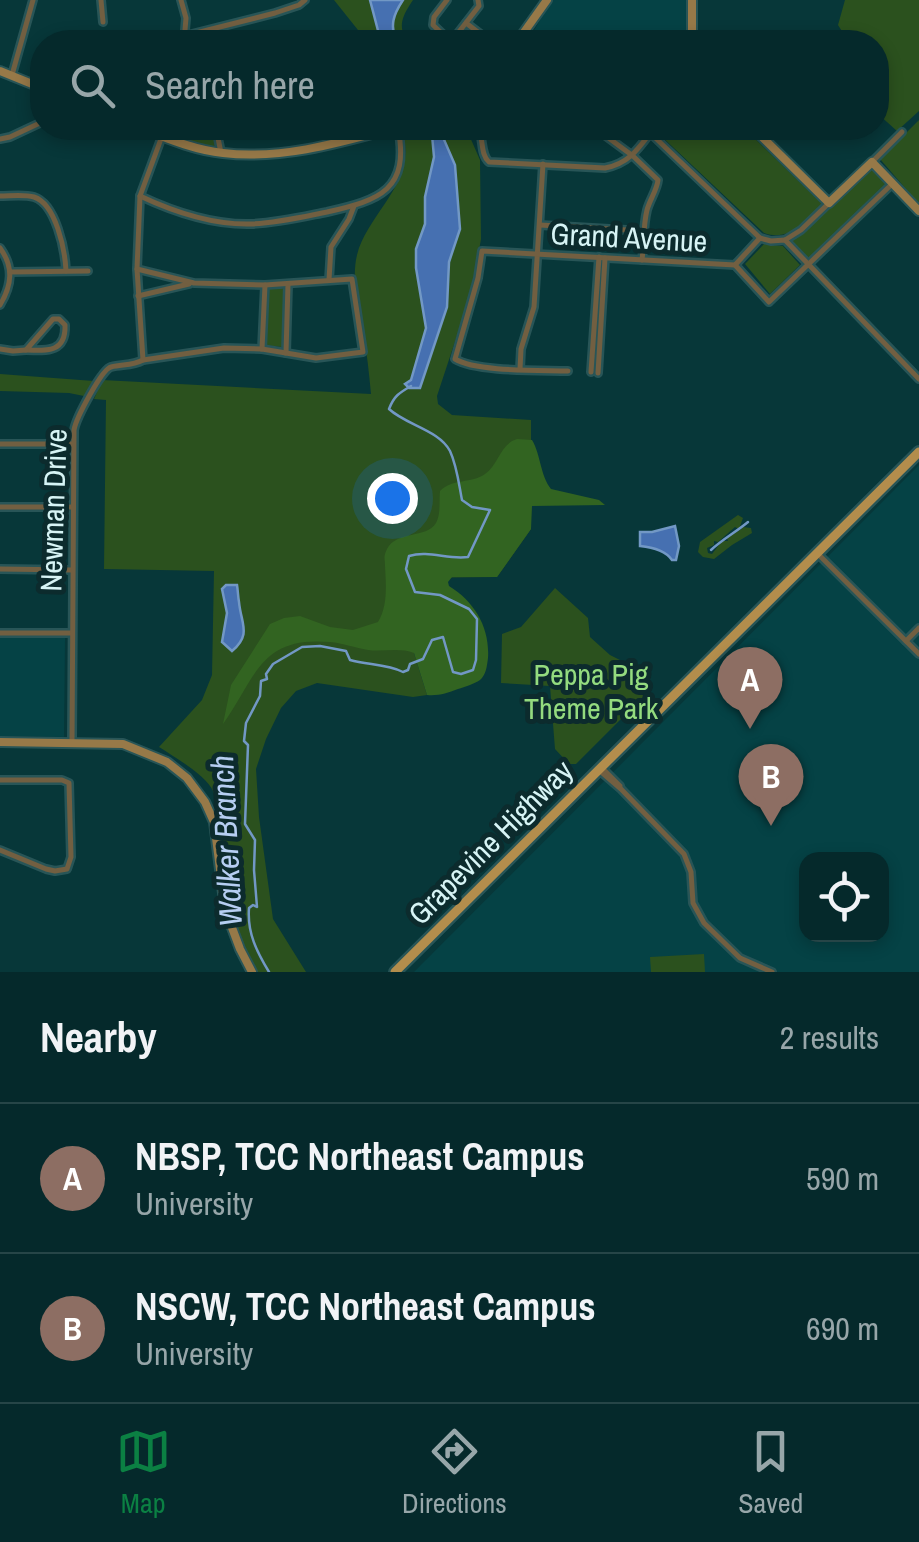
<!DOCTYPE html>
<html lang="en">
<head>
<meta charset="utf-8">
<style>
	body { margin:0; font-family:"Archivo Narrow",sans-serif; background:#133537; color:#f1f3f6 }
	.controls { position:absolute; right:30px; bottom:30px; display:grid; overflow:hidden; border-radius:20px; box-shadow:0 5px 15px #0003 }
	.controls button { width:90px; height:90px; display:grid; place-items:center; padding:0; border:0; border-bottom:2px solid #264547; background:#05292b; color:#f1f3f6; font:50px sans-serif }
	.you { position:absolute; left:392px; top:498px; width:35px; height:35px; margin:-25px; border:8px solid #fff; border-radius:50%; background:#1a73e8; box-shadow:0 0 0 15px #1a73e833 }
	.badge { display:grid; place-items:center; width:65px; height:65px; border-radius:50%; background:#0b8043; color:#fff; font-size:32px; font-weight:700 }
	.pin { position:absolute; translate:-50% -82px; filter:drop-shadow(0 2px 5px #0008) }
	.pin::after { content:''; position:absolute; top:52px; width:35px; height:30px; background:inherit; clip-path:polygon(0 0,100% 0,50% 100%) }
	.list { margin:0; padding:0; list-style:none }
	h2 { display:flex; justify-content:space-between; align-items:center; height:130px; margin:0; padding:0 40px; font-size:42px }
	h2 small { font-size:32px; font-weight:400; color:#97a6a9 }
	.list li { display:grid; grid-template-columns:65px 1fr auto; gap:30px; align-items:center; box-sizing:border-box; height:150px; padding:0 40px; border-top:2px solid #264547 }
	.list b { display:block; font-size:38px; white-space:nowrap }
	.list p { margin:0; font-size:32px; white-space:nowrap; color:#97a6a9 }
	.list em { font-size:32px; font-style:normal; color:#97a6a9 }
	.icon { flex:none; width:55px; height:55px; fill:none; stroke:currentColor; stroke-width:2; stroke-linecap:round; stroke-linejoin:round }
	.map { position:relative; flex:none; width:919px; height:972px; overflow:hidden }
	.search { position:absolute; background:#05292b; box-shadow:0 5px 15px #0003; left:30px; right:30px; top:30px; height:110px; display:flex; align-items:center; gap:25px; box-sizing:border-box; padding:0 35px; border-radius:40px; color:#97a6a9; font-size:38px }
	.sheet { height:430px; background:#05292b }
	nav { display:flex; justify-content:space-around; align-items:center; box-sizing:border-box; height:140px; border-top:2px solid #264547; background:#05292b; font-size:28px; color:#97a6a9 }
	nav a { display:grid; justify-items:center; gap:5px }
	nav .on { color:#0b8043 }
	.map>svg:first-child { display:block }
	.built { fill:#054245; fill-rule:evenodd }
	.green { fill:#2b511e }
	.forest { fill:#326421 }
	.water { fill:#4670b1; stroke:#7298c5; stroke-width:2.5 }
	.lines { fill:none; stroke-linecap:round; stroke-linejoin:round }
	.stream { stroke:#7298c5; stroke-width:2.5 }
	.street-casing { stroke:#285557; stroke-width:10 }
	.secondary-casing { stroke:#285557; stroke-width:12 }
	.primary-casing { stroke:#285557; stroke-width:14 }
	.street { stroke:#725f41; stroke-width:5 }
	.secondary { stroke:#977948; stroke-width:8 }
	.primary { stroke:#b38d4c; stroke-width:9 }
	.labels { text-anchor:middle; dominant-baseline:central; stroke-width:10; stroke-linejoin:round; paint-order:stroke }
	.street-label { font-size:30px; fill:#d7f4f5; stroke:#0c2b2d }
	.park-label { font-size:30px; fill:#94db7f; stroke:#0c2b2d }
	.water-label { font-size:32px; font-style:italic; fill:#b6cef2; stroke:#0c2b2d }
</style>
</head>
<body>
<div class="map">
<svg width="919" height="972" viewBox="0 0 919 972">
	<rect width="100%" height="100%" fill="#073739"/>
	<g class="built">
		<path d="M552 0H686V42H545L533 32Z"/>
		<path d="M919 465V972H414ZM806 859H882V934H806Z"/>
		<path d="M0 637 65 638 64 737 0 736Z"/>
	</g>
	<g class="green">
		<path d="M334 0H413C403 15 396 27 409 42H365L362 35Z"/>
		<path d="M845 0H919V111L897 131 877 113 876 42H846L845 36 838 25Z"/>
		<path d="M919 120V204L880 159Z"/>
		<path d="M167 128H214L217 144 216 147 202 146 166 133Z"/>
		<path d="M401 128H466L480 160 481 239 472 290 437 396 438 404 452 415 531 420V529L497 577 411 578 414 653 427 695 413 697 317 683 296 691 281 708 266 739 256 769 259 817 273 919 306 972H257C241 948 229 914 226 884 224 856 224 817 213 791 207 776 173 756 159 747L202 700 212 675 214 571 104 569 106 400 94 399 102 380 371 394C369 373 367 353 363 332 359 308 351 280 357 255 368 211 421 181 401 128Z"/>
		<path d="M662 128H744L817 199 820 198 822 204C807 221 789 242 764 233L660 135Z"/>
		<path d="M869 168 875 170 887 185 810 260 806 259 792 244V240Z"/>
		<path d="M764 244 783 246 800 265 770 294 745 264Z"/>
		<path d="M283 286V345L281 347 264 345 266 287Z"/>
		<path d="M0 374 94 381 84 396 69 393 0 391Z"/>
		<path d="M738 515 743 518 739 529 735 527 718 542 714 541V545L707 548 708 553 712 554 722 541H728L727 538C731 533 739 533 743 527L751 528 752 533 732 545 714 559 703 557 698 552 700 542Z"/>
		<path d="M555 588 588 618 590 637 610 655 620 660 644 689 645 695 576 764H569L555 749 550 686 501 683 502 634 521 627Z"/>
		<path d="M704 954 705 972H651L650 957Z"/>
	</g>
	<path class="forest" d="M517 439 532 440C541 455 540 475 551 489L599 500 605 505 532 506 531 529 497 577H452L448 582 449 586C475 602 490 628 488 658 487 666 486 675 480 680 474 684 465 687 458 689 447 693 439 696 427 695L414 653C400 647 383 652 368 650 355 648 343 643 330 642 260 636 257 676 223 724L231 685 270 624 284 618 300 616 330 627 353 630 378 622C388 606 386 584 385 566 385 558 383 557 387 549 397 530 426 539 436 523 441 514 439 501 440 491 453 478 471 484 485 474 499 464 500 444 517 439Z"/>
	<g class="water">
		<path d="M370 0H403C393 15 390 25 396 42H381Z"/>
		<path d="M426 128H439L455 165 460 229 449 262 447 307 420 388H409L405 384 411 380 426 328 416 268V249L425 224V197L434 157 432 135Z"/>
		<path d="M675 526 679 546 676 560H672C665 550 651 547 640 546V532H652Z"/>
		<path d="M226 585H237C238 591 238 597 239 602 241 624 252 634 232 651L222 642 227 613 222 589Z"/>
	</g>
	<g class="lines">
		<g class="stream">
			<path d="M711 550C723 539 736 532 748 522"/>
			<path d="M269 972C257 952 247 933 249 908L253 905 257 907 254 870 255 840 245 824 248 745 244 741 246 723 260 696 261 681 267 679 266 674 273 664 302 647 320 646 346 651 350 660C367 665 387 664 403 672L408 670 410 664 423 659 432 640 443 637 453 672 461 674 473 670 476 660 477 619 469 609 440 595 415 592 406 569 409 556C429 550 448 560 468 557L490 510 472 507 462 500C459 485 457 466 450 451 439 430 406 425 389 409 394 396 399 393 411 386"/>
		</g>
		<defs>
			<g id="street">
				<path d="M101 0 103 22"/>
				<path d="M181 0 186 18 184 42"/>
				<path d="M447 0 434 17 433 25 451 42 479 6 478 0"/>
				<path d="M466 23 491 42"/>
				<path d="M184 36 275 13 299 5 305 0"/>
				<path d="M522 36 531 42"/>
				<path d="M12 75 33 0"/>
				<path d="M216 128 221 153"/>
				<path d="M478 128C484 139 480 154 489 162L605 168C631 163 640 146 654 128"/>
				<path d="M595 128 633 156 658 180C657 190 650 199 647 210 643 226 644 244 642 260"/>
				<path d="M645 128 760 238 771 241 785 240 919 379"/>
				<path d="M0 139 10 137 42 122"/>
				<path d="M872 162 902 132"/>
				<path d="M0 196C10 196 24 194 34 197 56 204 65 250 66 271"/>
				<path d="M140 196C174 212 214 225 251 224 277 223 302 217 327 212 380 200 410 190 398 128"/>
				<path d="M540 225 644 231"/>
				<path d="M785 240 801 230 828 204"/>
				<path d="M0 248C14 267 12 285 0 305"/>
				<path d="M735 265 769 302 892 184"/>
				<path d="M10 272 88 271"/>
				<path d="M329 280 331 247 349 219 354 206"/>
				<path d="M138 296 189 284"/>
				<path d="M53 319H59L65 325C66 352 48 351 26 350Z"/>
				<path d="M0 349 13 351 26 350"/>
				<path d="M262 349 265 285"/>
				<path d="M286 353 288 284"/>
				<path d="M143 360 137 269 140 196 165 128"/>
				<path d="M520 369 521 349 534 307 543 164"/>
				<path d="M568 371C541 370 476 372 455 359L478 278 482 251 735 265 760 238"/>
				<path d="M591 372 599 257"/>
				<path d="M598 373 605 258"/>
				<path d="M0 444H72"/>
				<path d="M0 507H73"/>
				<path d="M819 555 919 654"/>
				<path d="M0 569 72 570"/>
				<path d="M0 633H72"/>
				<path d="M906 641 919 628"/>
				<path d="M72 743 74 430C76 418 102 369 111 367 122 364 132 366 143 360L224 348 262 349 316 358 363 352 352 279 265 285 194 283 137 269"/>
				<path d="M601 767 620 786"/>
				<path d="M599 770 621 789 684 854 691 872 693 903 704 923 740 958 772 972"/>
				<path d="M0 780H62L69 783 71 857 67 869 55 871 46 869 0 850"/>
			</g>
			<g id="secondary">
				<path d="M692 0V42"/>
				<path d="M517 42 547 0"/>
				<path d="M0 71 42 88"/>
				<path d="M140 128C166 138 194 150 223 153 280 160 339 143 394 128"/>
				<path d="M753 128 829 203 872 162 919 211"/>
				<path d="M0 742 123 744 167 762 187 778 205 802 214 822 225 909 240 949 252 972"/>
			</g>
			<path id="primary" d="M395 972 919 452"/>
		</defs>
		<use href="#street" class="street-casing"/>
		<use href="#secondary" class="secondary-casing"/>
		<use href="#primary" class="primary-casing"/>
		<use href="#street" class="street"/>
		<use href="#secondary" class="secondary"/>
		<use href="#primary" class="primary"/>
	</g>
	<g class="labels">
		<g class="street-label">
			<text transform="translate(629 237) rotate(3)">Grand Avenue</text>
			<text transform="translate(53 510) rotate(-88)">Newman Drive</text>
			<text transform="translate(490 842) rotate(-45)">Grapevine Highway</text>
		</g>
		<g class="park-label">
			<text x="591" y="674">Peppa Pig<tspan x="591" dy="34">Theme Park</tspan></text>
		</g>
		<g class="water-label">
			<text transform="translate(226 841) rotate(-93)">Walker Branch</text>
		</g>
	</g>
</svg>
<div class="controls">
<button><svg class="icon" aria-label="locate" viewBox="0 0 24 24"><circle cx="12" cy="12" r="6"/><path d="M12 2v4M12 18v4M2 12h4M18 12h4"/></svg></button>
</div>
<div class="you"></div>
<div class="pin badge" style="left:750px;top:729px;background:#8d6e63">A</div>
<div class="pin badge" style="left:771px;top:826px;background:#8d6e63">B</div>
<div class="search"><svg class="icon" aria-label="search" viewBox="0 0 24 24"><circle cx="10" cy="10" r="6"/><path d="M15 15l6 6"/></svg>Search here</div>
</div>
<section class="sheet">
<h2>Nearby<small>2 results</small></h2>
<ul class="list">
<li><span class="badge" style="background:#8d6e63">A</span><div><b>NBSP, TCC Northeast Campus</b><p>University</p></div><em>590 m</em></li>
<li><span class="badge" style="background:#8d6e63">B</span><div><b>NSCW, TCC Northeast Campus</b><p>University</p></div><em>690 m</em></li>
</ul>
</section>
<nav>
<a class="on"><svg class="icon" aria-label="map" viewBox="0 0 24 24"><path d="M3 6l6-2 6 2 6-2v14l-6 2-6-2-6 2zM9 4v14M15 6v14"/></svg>Map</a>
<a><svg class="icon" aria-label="directions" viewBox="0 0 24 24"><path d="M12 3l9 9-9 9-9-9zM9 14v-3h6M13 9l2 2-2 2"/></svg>Directions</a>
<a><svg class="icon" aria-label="saved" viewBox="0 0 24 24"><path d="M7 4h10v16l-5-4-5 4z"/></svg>Saved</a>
</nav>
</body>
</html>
